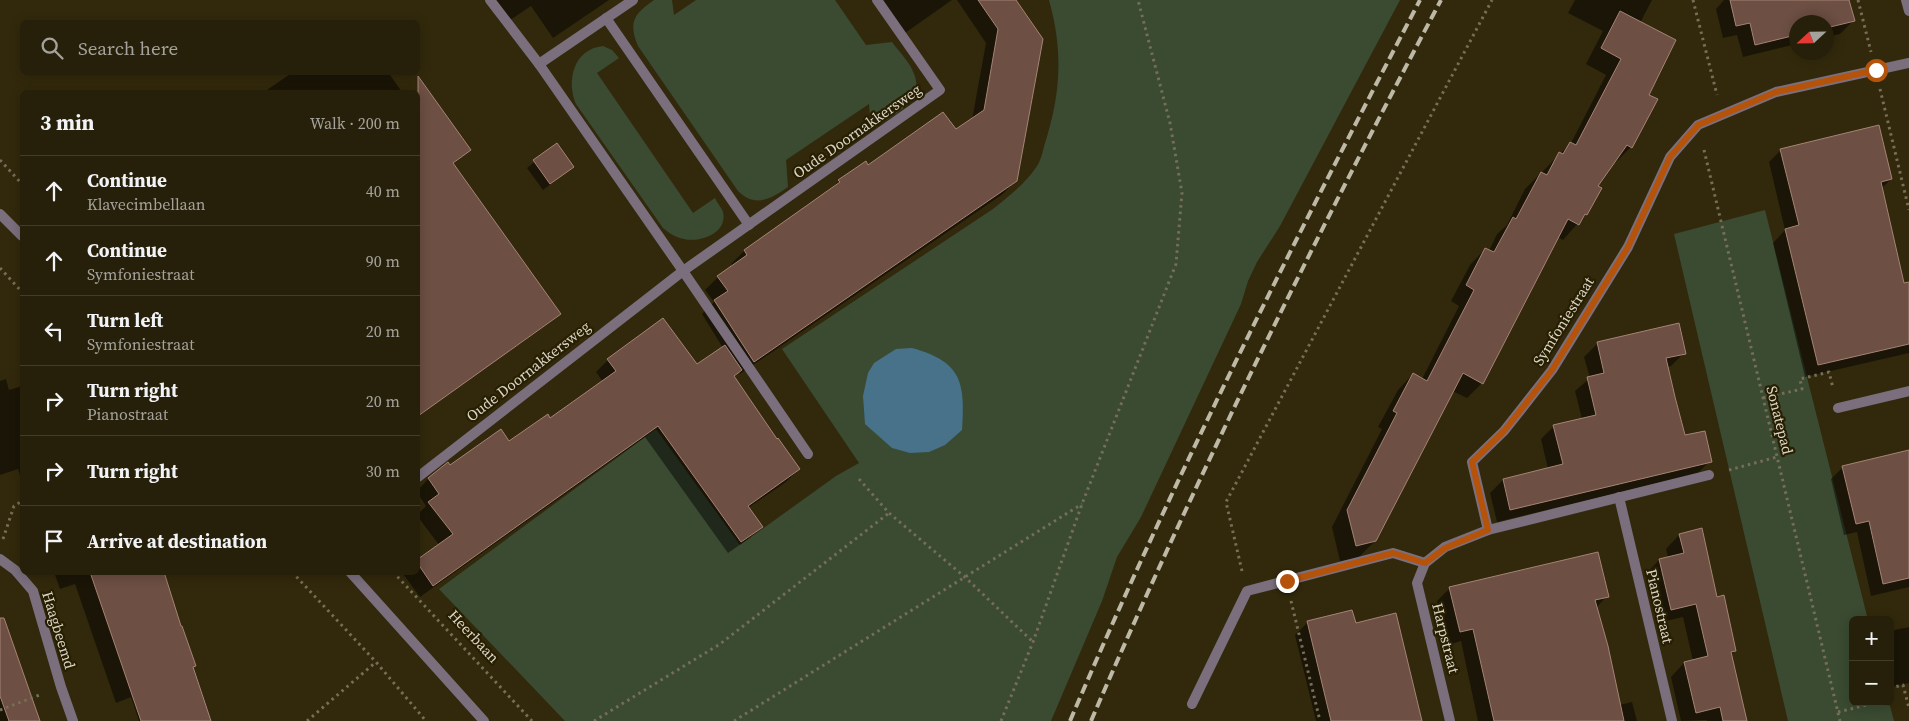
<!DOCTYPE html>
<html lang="en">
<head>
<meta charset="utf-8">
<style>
	body { margin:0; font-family:"Source Serif 4",serif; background:#322c17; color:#f1f3f6 }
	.controls { position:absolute; right:15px; bottom:15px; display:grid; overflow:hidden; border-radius:8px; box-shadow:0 2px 12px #0003 }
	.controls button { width:45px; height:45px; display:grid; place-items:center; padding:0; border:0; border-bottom:1px solid #423d2a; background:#261f09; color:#f1f3f6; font:25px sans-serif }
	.compass { position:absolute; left:1789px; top:15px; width:45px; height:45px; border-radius:50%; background:#261f09; box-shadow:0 2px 12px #0003; rotate:248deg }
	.stop { position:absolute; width:15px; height:15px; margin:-11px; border:4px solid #b45309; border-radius:50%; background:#fff }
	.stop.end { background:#b45309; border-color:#fff; box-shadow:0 1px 5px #0008 }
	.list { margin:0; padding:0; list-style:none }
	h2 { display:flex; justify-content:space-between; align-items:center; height:65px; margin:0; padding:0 20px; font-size:21px }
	h2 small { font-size:16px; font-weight:400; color:#a4a29c }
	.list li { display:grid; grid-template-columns:32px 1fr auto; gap:15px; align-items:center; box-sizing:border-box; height:70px; padding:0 20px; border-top:1px solid #423d2a }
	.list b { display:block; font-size:19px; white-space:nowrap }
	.list p { margin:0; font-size:16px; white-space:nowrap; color:#a4a29c }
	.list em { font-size:16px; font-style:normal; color:#a4a29c }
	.icon { flex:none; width:28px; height:28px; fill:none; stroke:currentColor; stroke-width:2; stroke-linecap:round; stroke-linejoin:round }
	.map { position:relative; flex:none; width:1909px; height:721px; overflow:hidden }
	.search { position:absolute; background:#261f09; box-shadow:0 2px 12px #0003; left:20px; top:20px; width:400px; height:55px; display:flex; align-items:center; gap:12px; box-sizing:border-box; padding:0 18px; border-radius:8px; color:#a4a29c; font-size:19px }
	.panel { position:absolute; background:#261f09; box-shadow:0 2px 12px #0003; left:20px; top:90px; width:400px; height:485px; border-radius:8px }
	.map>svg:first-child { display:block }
	.green { fill:#3a4b32 }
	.water { fill:#48718a }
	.shadow { fill:#0007 }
	.building { fill:#6d4f43; stroke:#a58376 }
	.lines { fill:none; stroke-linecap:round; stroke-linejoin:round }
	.path { stroke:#766e57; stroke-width:3; stroke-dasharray:2.5 4; stroke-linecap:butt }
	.service { stroke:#7b6f7e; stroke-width:10 }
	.minor { stroke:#7b6f7e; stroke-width:10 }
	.tertiary { stroke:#7b6f7e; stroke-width:10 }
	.rail { stroke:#beb8a6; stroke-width:4; stroke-dasharray:10 5; stroke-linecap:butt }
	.route { stroke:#b45309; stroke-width:6 }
	.labels { text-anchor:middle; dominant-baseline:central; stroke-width:4.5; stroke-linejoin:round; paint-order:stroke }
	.street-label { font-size:15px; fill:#dad5c5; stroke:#281f03 }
</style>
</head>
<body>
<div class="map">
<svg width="1909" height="721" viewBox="0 0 1909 721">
	<rect width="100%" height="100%" fill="#32290c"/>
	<g class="green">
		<path d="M654 0H672L674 15 696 0H835L866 45 892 42C899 52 910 62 914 74 926 102 890 117 871 130L869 104 786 160 788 187C771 199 755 208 738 191L638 46C628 22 634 14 654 0Z"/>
		<path d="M1049 0H1400L1280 226 1257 262 1248 281 1241 304 1141 517 1117 557 1102 601 1051 721H565L439 589 656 429 740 545 836 476 859 463 782 349 993 209C1010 195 1025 184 1037 166 1042 159 1043 148 1046 140 1061 91 1063 50 1049 0Z"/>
		<path d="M603 46 612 50 619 58 597 73 693 213 715 198C717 203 722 208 723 212 728 233 700 243 684 239 675 237 669 233 663 228L576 104C566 80 574 49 603 46Z"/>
		<path d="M1765 210 1868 620H1853V702H1889L1894 721H1788L1674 234Z"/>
	</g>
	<path class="water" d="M912 348C962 362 965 382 962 430L945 445 929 452 910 453 892 448 865 424 863 396 868 373 874 363 896 349Z"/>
	<g class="shadow">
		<path d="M485 0H609L553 38 531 6 503 25Z"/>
		<path d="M883 0H952L905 33Z"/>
		<path d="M957 0H1015L1016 180 1003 194 740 374 739 372 733 377 777 441 799 469 786 482 748 508 761 527 748 539 728 553 645 437 420 597 403 574 418 572V560L439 545 418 517V514L426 506 418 494V490L428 479 448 464 450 467 509 443 550 419 603 382 596 372 608 360 697 366 723 348 702 314 714 302 705 290 718 277 733 267 731 264 744 251 826 194 839 181 868 167 956 131 972 120 986 43Z"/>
		<path d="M1575 0H1652L1640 23 1647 95 1631 147 1615 163 1613 162 1596 186 1586 214 1563 240 1558 237 1482 383 1467 398 1452 391 1374 542 1358 558 1340 561 1332 527 1382 429 1378 427 1398 390 1413 374 1422 379 1459 306 1451 301 1470 265 1485 249 1489 251 1497 234 1507 225 1525 189 1571 143 1606 75 1586 64 1603 31 1568 13Z"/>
		<path d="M1724 0H1848L1853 21 1840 34 1826 37V22H1796V44L1743 57 1737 35 1723 38 1716 9Z"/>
		<path d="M293 72H388L402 92H264Z"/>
		<path d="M427 92 469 150 453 164 559 314 553 320 418 416V99Z"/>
		<path d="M557 144 573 167 543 190 527 168Z"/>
		<path d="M1781 150 1891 179 1882 188 1903 284 1909 283V353L1805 377 1773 243 1785 230 1769 162Z"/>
		<path d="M1597 344 1684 353 1671 366 1667 367 1684 437 1710 461 1697 474 1497 522 1490 493 1503 480 1548 469 1541 439 1554 426 1582 419 1575 391 1590 378 1584 357Z"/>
		<path d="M6 379 9 390 22 386V482L18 469 0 475V381Z"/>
		<path d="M1909 451V587L1871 596 1857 532 1844 535 1831 479 1843 467Z"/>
		<path d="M1701 530 1716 599 1735 651 1731 655 1745 721H1707V720L1681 721 1671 677 1684 663 1693 661 1683 617 1658 623 1646 574 1659 560 1668 558 1666 549 1679 535Z"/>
		<path d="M54 572H143L195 665 192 668 210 721H139L131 697 116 703 75 584 60 589Z"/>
		<path d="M1450 588 1607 596 1596 608 1619 705 1632 702 1637 721H1478L1461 641 1448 645 1437 601Z"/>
		<path d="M1308 622 1355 624 1421 721H1316L1295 635Z"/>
		<path d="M0 627 33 721H0Z"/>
		<path d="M1909 627V683L1890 687V631Z"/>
	</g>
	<g class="building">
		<path d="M978 0H1016L1043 39 1017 181 754 362 714 300 728 291 717 276 747 255 744 250 840 182 838 180 866 161 868 165 943 112 956 129 984 110 998 29Z"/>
		<path d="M1730 0H1849L1855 21 1826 28V22H1796V35L1755 45 1750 23 1736 26Z"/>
		<path d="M1620 11 1676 40 1649 95 1658 99 1632 148 1627 145 1598 186 1602 188 1587 215 1585 214 1579 225 1568 219 1483 384 1463 373 1376 541 1356 546 1347 510 1397 413 1393 411 1413 373 1427 381 1474 290 1466 285 1485 248 1494 252 1513 217 1516 219 1541 172 1547 175 1559 152 1563 154 1570 142 1576 145 1621 59 1601 48Z"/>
		<path d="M418 76 471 150 453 163 561 314 418 416Z"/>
		<path d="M1879 125 1892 179 1881 182 1904 283 1909 282V344L1818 365 1785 229 1799 225 1780 149Z"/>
		<path d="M557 143 574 167 550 184 533 160Z"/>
		<path d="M663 318 697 364 725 345 742 370 734 376 777 439 778 438 800 469 748 506 763 527 741 542 658 426 433 586 418 564V559L453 534 428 502 439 494 428 478 448 462 450 465 501 429 509 441 548 414 550 418 616 371 607 359Z"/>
		<path d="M1679 323 1686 354 1666 358 1675 397 1685 435 1705 431 1712 462 1510 510 1503 479 1563 464 1553 425 1596 415 1587 377 1604 373 1597 342Z"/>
		<path d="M1909 450V578L1883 584 1869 521 1856 524 1842 466Z"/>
		<path d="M1702 528 1717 597 1724 595 1736 651 1731 652 1747 721H1723L1720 707 1696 713 1684 662 1708 656 1696 604 1671 610 1659 559 1684 553 1679 534Z"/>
		<path d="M1598 552 1609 597 1595 600 1608 646 1624 721H1494L1473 629 1460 632 1449 587Z"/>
		<path d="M90 572H164L181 626H182L196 666 193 667 211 721H141Z"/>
		<path d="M1352 610 1356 623 1396 613 1422 721H1331L1307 621Z"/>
		<path d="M0 618H4L40 721H9L0 696Z"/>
	</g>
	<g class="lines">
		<g class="path">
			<path d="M1693 0 1717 95"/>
			<path d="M1858 0 1871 52"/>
			<path d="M1880 89 1909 210"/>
			<path d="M1704 150 1840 721"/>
			<path d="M0 160 22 184"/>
			<path d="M0 268 22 292"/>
			<path d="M1763 398 1802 389 1800 379 1829 372 1833 388"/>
			<path d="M1729 470 1777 457"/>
			<path d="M859 479 889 513 966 578 1033 642"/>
			<path d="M3 539 14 506 22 501"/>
			<path d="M1242 571 1226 502 1492 0"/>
			<path d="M292 572 376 662 426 721"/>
			<path d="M393 572 532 721"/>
			<path d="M1291 601 1320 721"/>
			<path d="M1890 688 1903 685 1909 708"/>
			<path d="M0 710 42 694"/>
			<path d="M1838 712 1871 704 1870 702"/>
			<path d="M307 721 376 662"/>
			<path d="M594 721 720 644 889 513"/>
			<path d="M734 721 1082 504"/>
			<path d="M1001 721 1033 642 1082 504 1176 264 1182 193 1170 123 1138 0"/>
		</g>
		<g class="service">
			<path d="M606 18 749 225"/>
			<path d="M683 271 808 454"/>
			<path d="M1192 704 1247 591 1393 553 1425 563"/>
		</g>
		<g class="minor">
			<path d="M539 64 633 0"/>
			<path d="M683 271 940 90 877 0"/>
			<path d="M1838 408 1909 391"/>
			<path d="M418 477 683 271 539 64 490 0"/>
			<path d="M1619 497 1672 721"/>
			<path d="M1488 530 1472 462 1504 431 1552 370 1628 247 1670 157 1698 125 1776 92 1909 63"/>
			<path d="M0 559 15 570 33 591 61 687 73 721"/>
			<path d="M1450 721 1417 583 1425 563 1445 547 1488 530 1709 475"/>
		</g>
		<g class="tertiary">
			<path d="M1906 0 1909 11"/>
			<path d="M0 214 22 236"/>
			<path d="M350 572 484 721"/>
		</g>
		<g class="rail">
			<path d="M1070 721C1175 475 1296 237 1420 0"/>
			<path d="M1091 721C1197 475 1316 236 1441 0"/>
		</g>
	</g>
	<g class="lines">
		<path class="route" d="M1287 581 1393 553 1425 563 1445 548 1488 530 1472 462 1504 431 1552 370 1628 247 1670 157 1698 125 1776 92 1876 70"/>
	</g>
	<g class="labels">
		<g class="street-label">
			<text transform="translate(857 131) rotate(-35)">Oude Doornakkersweg</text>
			<text transform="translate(1563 321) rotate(-58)">Symfoniestraat</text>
			<text transform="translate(528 371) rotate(-38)">Oude Doornakkersweg</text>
			<text transform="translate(1780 420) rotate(76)">Sonatepad</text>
			<text transform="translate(1660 606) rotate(77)">Pianostraat</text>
			<text transform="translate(59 630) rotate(73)">Haagbeemd</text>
			<text transform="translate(474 636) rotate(47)">Heerbaan</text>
			<text transform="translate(1446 638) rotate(76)">Harpstraat</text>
		</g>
	</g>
</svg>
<div class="controls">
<button>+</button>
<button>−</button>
</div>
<svg class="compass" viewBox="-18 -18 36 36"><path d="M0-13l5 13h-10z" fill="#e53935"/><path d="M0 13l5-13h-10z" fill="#a4a29c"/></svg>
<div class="stop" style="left:1876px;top:70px"></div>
<div class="stop end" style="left:1287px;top:581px"></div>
<div class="search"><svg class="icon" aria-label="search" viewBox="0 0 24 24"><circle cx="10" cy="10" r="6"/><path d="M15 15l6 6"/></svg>Search here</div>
<section class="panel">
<h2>3 min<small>Walk · 200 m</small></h2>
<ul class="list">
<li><svg class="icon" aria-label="ahead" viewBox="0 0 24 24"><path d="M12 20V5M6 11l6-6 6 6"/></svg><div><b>Continue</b><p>Klavecimbellaan</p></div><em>40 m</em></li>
<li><svg class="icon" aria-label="ahead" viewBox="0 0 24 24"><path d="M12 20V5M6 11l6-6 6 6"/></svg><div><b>Continue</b><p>Symfoniestraat</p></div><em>90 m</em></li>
<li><svg class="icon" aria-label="left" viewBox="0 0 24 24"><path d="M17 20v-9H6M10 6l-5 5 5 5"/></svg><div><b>Turn left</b><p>Symfoniestraat</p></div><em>20 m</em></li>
<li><svg class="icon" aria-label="right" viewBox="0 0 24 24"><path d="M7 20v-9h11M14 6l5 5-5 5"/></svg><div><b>Turn right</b><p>Pianostraat</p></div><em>20 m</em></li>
<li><svg class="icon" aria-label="right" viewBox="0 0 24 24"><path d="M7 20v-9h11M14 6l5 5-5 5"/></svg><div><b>Turn right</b></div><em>30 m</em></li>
<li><svg class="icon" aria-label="arrive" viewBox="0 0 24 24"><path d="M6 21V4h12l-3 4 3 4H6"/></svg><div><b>Arrive at destination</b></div></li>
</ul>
</section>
</div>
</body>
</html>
